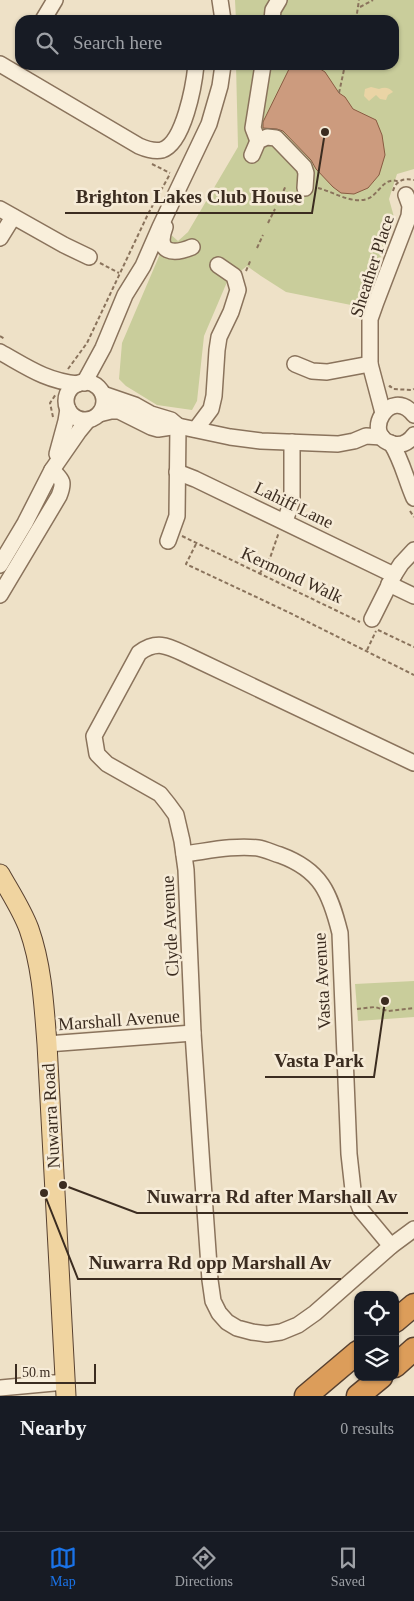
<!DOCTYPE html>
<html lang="en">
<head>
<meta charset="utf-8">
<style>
	body { margin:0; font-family:Georgia,serif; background:#20242c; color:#f1f3f6 }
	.controls { position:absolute; right:15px; bottom:15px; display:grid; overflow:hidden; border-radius:10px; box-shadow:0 1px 4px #0004 }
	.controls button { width:45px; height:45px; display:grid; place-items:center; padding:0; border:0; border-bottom:1px solid #363941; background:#171b24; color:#f1f3f6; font:25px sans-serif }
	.scale { position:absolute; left:15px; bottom:12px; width:81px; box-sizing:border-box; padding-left:5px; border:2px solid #3b2c20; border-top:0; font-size:14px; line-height:18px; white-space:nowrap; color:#3b2c20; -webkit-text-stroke:4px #f6ebd7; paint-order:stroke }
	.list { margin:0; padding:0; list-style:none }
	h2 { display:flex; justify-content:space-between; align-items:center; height:65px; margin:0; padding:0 20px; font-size:21px }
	h2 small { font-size:16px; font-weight:400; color:#9ea1a6 }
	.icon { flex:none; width:28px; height:28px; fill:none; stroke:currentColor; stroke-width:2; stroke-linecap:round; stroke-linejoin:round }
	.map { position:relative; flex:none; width:414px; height:1396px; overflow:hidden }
	.search { position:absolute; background:#171b24; box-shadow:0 1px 4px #0004; left:15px; right:15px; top:15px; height:55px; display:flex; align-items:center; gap:12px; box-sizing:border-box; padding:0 18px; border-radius:15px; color:#9ea1a6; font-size:19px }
	.sheet { height:135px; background:#171b24 }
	nav { display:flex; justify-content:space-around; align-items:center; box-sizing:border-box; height:70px; border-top:1px solid #363941; background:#171b24; font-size:14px; color:#9ea1a6 }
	nav a { display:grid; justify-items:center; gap:2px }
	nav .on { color:#1a73e8 }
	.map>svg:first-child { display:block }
	.green { fill:#c9cd9b }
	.sand { fill:#ead4a5 }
	.building { fill:#cc9b7e; stroke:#895b42 }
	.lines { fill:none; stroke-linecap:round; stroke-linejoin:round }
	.minor-casing { stroke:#8a735c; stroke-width:18 }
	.major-casing { stroke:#584130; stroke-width:21 }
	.highway-casing { stroke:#584130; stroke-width:25 }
	.path { stroke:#8a735c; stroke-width:2; stroke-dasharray:4 2.5; stroke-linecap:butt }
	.minor { stroke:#f9efdb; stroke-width:15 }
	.major { stroke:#f0d4a0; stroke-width:19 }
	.highway { stroke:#dc9d5a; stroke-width:22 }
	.labels { text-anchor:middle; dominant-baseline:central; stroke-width:5; stroke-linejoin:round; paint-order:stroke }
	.street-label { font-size:18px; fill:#3b2c20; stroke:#f6ebd7 }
	.leader { fill:none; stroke:#3b2c20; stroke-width:2 }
	.callout-dot { fill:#3b2c20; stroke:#f6ebd7; stroke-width:2 }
	.callout-label { font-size:19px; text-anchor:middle; font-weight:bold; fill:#3b2c20; stroke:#f6ebd7; stroke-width:5; stroke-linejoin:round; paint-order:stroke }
</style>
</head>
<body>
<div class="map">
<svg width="414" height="1396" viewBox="0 0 414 1396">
	<rect width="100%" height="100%" fill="#eee1c7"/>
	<g class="green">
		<path d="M235 0H414V169L397 174 389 199 394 217 388 238 361 307 286 292 261 276 247 266 227 282 204 336 197 401 192 410 157 405 126 386 119 379 122 343 169 233 178 241 188 232 238 147 236 65H394V20H236Z"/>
		<path d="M414 981V1017L358 1021 355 984Z"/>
	</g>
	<path class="sand" d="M371 87 379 89C384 87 389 87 393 92L388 95 386 100 380 99 376 95 369 101 364 96 365 89Z"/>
	<path class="building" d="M291 65H314L325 72 339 93 345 97 353 109 376 120 382 135 385 155 379 175 368 188 354 194 341 193 333 187 316 169 311 160 283 131 277 129 263 128V122Z"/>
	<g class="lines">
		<defs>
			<g id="minor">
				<path d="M220 0 223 20"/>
				<path d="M43 20 55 0"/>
				<path d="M272 20 273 10 279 0"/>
				<path d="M0 64 139 146C146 149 154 152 162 150 184 143 194 85 196 65"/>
				<path d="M258 141 253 128 263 65"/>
				<path d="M252 155 258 141 267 137 276 138 304 167 306 173 305 188"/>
				<path d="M0 209 64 245 89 257"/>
				<path d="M165 227C155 253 173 255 192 247"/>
				<path d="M0 238 13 217"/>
				<path d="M0 352C27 367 46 381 78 384"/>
				<path d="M295 364 312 371 327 372 370 364"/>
				<circle cx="85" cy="401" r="19"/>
				<path d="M84 383 103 348 125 295 143 266 160 227 209 124 220 86 223 65"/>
				<path d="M103 394 135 405 151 414 171 420 178 426"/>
				<path d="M383 413 370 364V319L376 302 409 216 410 206 406 195"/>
				<path d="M99 414 111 411H119L151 427 158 429 178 426 230 437 261 441 338 444 354 441 366 436 382 437"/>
				<path d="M414 415C390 384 360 436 393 444 402 446 409 442 414 435"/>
				<path d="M196 429 211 409 214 396 217 350 219 337 231 312 238 290 234 276 218 265"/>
				<path d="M391 443C402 460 406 480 414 498"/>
				<path d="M57 454 66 421 68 409"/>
				<path d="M177 472 195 479 394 575"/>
				<path d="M285 521 292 501V442"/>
				<path d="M168 541 177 516 178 426"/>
				<path d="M0 565 25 523 52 470 79 431 88 420"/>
				<path d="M389 584 414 596"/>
				<path d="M0 595 59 496C65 481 62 480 52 470"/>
				<path d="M372 619 394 575 401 564 414 550"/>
				<path d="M414 763 191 657C171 648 159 638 139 653L94 736 97 754 107 764 160 794 168 804 176 815 182 841 186 870 193 1033 202 1167 210 1280 213 1301 219 1313 227 1322 237 1328 252 1332 267 1334 281 1332 298 1325 315 1313 391 1246 414 1229"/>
				<path d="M184 854C208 851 234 845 258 848 265 849 273 853 280 855 321 870 330 893 340 933L349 1154 353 1190 361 1210 391 1246"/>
				<path d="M47 1044 193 1033"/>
				<path d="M0 1388 65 1382"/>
			</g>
			<path id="major" d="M0 874C10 892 22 910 29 929 42 966 44 1005 47 1044L66 1396"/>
			<g id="highway">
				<path d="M395 1321 414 1305"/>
				<path d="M395 1366 414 1349"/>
				<path d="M306 1396 358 1352"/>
				<path d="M358 1396 381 1377"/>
			</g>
		</defs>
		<use href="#minor" class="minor-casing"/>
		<use href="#major" class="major-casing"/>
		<use href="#highway" class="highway-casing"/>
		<g class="path">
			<path d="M360 7 373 0"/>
			<path d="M356 20 359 0"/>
			<path d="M339 93 345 65"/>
			<path d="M152 164 170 173"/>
			<path d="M318 188C334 192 351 204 367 199 379 195 384 175 399 182"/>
			<path d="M393 191C396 180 404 178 414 180"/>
			<path d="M281 197 286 185"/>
			<path d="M268 223 275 209"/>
			<path d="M257 248 263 235"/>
			<path d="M100 263 119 273"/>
			<path d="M246 271 251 259"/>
			<path d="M0 336 5 339"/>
			<path d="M68 369 87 343 148 214 170 174"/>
			<path d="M389 387 390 386 393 389 412 390 414 389"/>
			<path d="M53 417 50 403 56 394"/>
			<path d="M410 511 414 517"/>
			<path d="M182 536 360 622"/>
			<path d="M196 544 186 564 288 612 414 675"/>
			<path d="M260 573 270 558 279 532"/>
			<path d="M378 630 414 647"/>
			<path d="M367 650 376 631"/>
			<path d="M357 1009 375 1007 388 1011 414 1008"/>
		</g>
		<use href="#minor" class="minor"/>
		<use href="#major" class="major"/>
		<use href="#highway" class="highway"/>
	</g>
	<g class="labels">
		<g class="street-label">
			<text transform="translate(372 266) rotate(-72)">Sheather Place</text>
			<text transform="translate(294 505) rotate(26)">Lahiff Lane</text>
			<text transform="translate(292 575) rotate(25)">Kermond Walk</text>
			<text transform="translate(170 926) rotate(-93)">Clyde Avenue</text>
			<text transform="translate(322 981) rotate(-93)">Vasta Avenue</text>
			<text transform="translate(119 1020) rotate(-4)">Marshall Avenue</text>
			<text transform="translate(51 1116) rotate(-93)">Nuwarra Road</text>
		</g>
	</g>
	<path class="leader" d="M325 132L312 213H65M385 1001L374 1077H265M63 1185L137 1213H408M44 1193L78 1279H341"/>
	<g class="callout-dot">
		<circle cx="325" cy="132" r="5"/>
		<circle cx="385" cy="1001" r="5"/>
		<circle cx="63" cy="1185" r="5"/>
		<circle cx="44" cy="1193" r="5"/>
	</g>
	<g class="callout-label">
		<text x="189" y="203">Brighton Lakes Club House</text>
		<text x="319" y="1067">Vasta Park</text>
		<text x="272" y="1203">Nuwarra Rd after Marshall Av</text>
		<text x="210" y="1269">Nuwarra Rd opp Marshall Av</text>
	</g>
</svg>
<div class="controls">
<button><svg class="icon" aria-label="locate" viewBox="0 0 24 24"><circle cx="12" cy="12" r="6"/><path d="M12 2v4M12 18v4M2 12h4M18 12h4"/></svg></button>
<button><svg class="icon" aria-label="layers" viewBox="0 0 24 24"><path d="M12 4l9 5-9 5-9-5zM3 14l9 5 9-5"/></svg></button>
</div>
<div class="scale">50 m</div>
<div class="search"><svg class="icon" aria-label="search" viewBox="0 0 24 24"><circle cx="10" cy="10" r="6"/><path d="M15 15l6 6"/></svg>Search here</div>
</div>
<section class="sheet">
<h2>Nearby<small>0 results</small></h2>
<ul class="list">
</ul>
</section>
<nav>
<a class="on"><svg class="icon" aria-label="map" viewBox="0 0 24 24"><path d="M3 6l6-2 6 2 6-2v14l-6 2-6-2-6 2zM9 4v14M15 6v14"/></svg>Map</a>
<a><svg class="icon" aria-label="directions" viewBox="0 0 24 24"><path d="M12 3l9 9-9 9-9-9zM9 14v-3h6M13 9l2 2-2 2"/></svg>Directions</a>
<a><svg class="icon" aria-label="saved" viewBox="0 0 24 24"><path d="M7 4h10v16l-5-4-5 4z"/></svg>Saved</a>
</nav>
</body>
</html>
